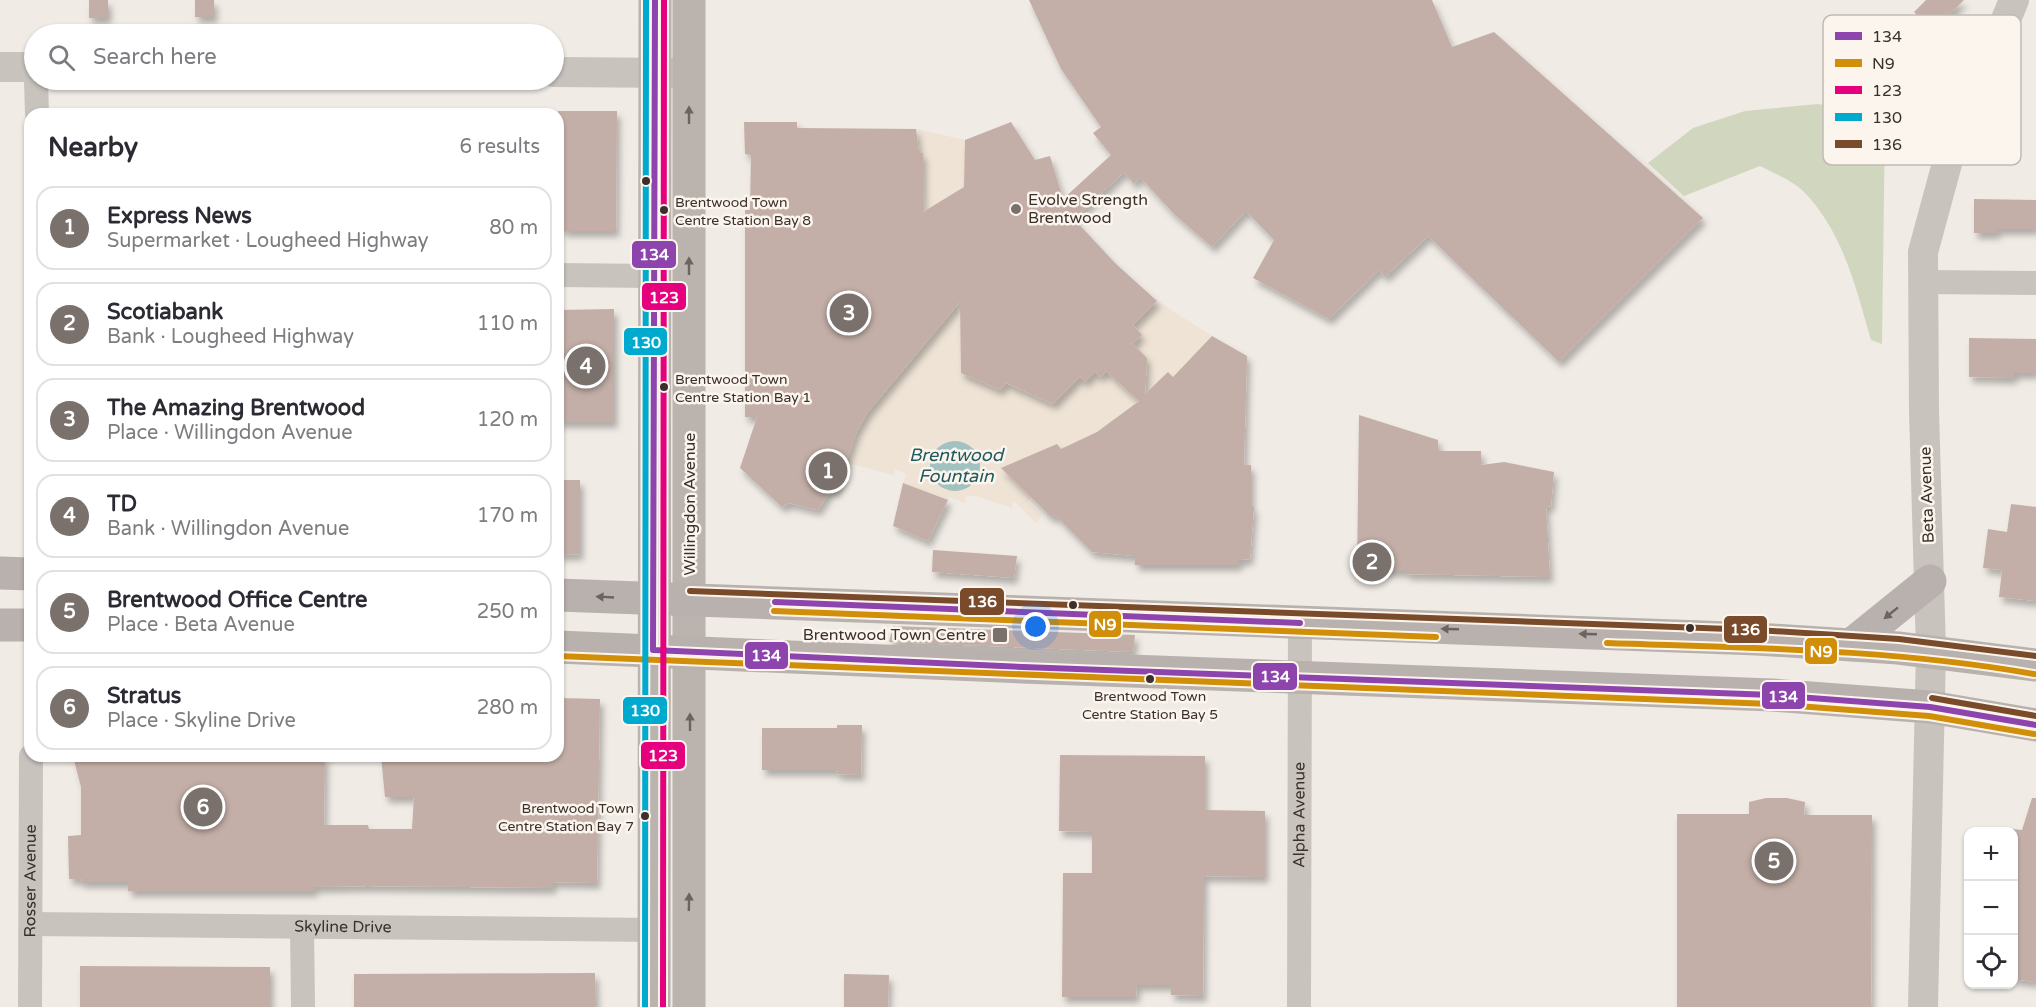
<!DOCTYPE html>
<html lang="en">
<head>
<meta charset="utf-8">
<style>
	body { margin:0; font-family:"Varela Round",sans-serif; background:#f7f7f7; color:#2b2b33 }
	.controls { position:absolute; right:18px; bottom:18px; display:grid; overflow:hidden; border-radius:12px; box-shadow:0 2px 4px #0004 }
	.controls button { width:54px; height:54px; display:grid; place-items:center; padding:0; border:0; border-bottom:2px solid #e1e1e2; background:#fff; color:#2b2b33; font:30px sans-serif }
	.you { position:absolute; left:1036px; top:627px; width:21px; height:21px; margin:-15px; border:4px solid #fff; border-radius:50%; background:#1a73e8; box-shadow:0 0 0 9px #1a73e833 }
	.badge { display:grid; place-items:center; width:39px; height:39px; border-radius:50%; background:#7a716c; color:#fff; font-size:20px; font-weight:700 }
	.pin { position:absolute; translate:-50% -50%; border:3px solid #fff; box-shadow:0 2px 6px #0006 }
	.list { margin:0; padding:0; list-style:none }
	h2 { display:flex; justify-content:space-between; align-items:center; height:78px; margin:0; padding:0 24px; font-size:26px }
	h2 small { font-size:20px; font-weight:400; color:#7c7c81 }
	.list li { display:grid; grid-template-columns:39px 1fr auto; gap:18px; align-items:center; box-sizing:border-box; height:84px; margin:0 12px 12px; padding:0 12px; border:2px solid #e1e1e2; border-radius:18px }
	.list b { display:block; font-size:22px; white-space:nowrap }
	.list p { margin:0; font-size:20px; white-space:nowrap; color:#7c7c81 }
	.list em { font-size:20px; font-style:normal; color:#7c7c81 }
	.icon { flex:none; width:33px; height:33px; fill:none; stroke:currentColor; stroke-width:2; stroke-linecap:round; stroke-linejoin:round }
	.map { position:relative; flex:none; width:2036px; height:1007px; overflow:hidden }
	.search { position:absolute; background:#fff; box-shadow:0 2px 4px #0004; left:24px; top:24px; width:540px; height:66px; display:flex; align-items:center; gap:15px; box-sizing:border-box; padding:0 21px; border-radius:33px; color:#7c7c81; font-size:22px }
	.panel { position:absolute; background:#fff; box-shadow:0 2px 4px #0004; left:24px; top:108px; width:540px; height:654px; border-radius:18px }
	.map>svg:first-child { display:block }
	.green { fill:#d1d6bf }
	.plaza { fill:#eee3d5 }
	.water { fill:#a1c2c1 }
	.building { fill:#c3afa7; filter:url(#shadow) }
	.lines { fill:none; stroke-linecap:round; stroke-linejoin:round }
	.minor { stroke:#c9c3be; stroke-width:24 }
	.tertiary { stroke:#c9c3be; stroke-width:30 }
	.secondary { stroke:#bab3ae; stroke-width:33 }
	.primary { stroke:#b8b1ad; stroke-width:33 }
	.bus-1-casing { stroke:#fbf5ee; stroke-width:10 }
	.bus-2-casing { stroke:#fbf5ee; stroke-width:10 }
	.bus-3-casing { stroke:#fbf5ee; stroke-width:10 }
	.bus-4-casing { stroke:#fbf5ee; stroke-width:10 }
	.bus-5-casing { stroke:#fbf5ee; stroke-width:10 }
	.bus-1 { stroke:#8e44ad; stroke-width:6 }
	.bus-2 { stroke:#d18e09; stroke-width:6 }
	.bus-3 { stroke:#e5007d; stroke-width:6 }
	.bus-4 { stroke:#00a9ce; stroke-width:6 }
	.bus-5 { stroke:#7a4b2a; stroke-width:6 }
	.oneway { fill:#6e645f }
	.oneway2 { fill:#6d645f }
	.bus-dot { fill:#3b302b; stroke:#fbf5ee; stroke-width:2 }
	.poi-dot { fill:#7a716c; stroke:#fbf5ee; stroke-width:2 }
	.labels { text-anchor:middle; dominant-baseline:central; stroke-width:5; stroke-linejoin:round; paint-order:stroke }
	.bus-label { font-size:14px; fill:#3b302b; stroke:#fbf5ee; text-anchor:start }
	.poi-label { font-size:16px; fill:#3b302b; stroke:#fbf5ee; text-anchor:start }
	.street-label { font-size:16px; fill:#3b302b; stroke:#fbf5ee }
	.water-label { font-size:18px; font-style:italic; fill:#1f5a5e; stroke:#fbf5ee }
	.key { fill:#fbf5ee; stroke:#c1bab4; stroke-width:1.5 }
	.key-label { font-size:16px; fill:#3b302b }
	.line-badge { stroke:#fbf5ee; stroke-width:2 }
	.badge-label { font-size:16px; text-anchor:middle; font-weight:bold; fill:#fff }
</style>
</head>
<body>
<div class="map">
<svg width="2036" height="1007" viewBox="0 0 2036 1007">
	<defs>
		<filter id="shadow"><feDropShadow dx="3.5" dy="6" stdDeviation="3" flood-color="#0004"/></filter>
	</defs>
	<rect width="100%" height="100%" fill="#f0ebe5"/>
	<path class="green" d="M1818 104 1854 110 1885 119 1882 344 1871 340C1856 288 1843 232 1804 192 1793 181 1774 173 1760 166L1684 196 1648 163 1693 128 1745 111Z"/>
	<path class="plaza" d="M916 129 965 140V287L954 295 964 341 1000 381 1053 404 1157 301 1212 336 1173 377 1168 373 1137 402 1097 432 1066 447 1028 502 1042 516 1036 523 1013 500 1012 508 976 496H966L965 503 949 497 948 500 903 483 906 474 895 469 894 475 832 459 927 248 923 153H919Z"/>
	<circle class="water" cx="955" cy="466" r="25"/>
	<g class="building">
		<rect x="89" y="0" width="19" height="18"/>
		<rect x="195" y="0" width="19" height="17"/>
		<path d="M1029 0H1432L1452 47 1494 32 1703 218 1559 362 1428 236 1385 277 1379 270 1329 319 1253 278 1274 240 1246 211 1212 247 1174 214 1140 177 1134 184 1124 172 1074 219 1115 263 1157 301 1133 325 1142 335 1133 344 1147 358 1145 394 1168 372 1173 377 1212 336 1247 356 1244 465H1251V507H1254L1250 559 1239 560V565H1135V556L1092 552 1055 515 1052 518 1001 468 1057 444 1061 449 1097 432 1139 401 1106 371 1101 377 1095 372 1085 382 1080 377 1053 404 1006 383 1000 390 961 373 960 302 868 412 857 431 836 492 831 490 818 510 789 503 782 507 740 468 757 417H745V210H750L751 155 745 154 744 122H797V128L916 129 919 153H923V212L964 187 965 140 1011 122 1035 160 1050 156 1063 199 1111 155 1093 133 1101 127 1061 69Z"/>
		<path d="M1926 0H1964L1949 15 1954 20 1938 36 1914 12Z"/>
		<path d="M558 111H617L616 231H563V227H558Z"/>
		<path d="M1974 199 2036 200V229H1997V233H1974Z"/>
		<path d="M614 309V422H558V310Z"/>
		<path d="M1969 338 2036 339V373H2014V378L1969 377Z"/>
		<path d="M1359 415 1438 440V451H1481V465L1504 462 1554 472 1551 506 1546 507 1550 577 1406 574V571H1357Z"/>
		<path d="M558 480H580V554L558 555Z"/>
		<path d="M903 483 948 500 928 541 893 526Z"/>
		<path d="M2011 504 2036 507V601L1999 597 2002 570 1983 568 1988 529 2007 532Z"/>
		<path d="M933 550 1017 556 1014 578 932 572Z"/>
		<path d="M893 626 1135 635 1133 652 889 642Z"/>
		<path d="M558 698 600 699 597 883 553 882V888L368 886 314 887V891H128V882H80L81 879H69L68 836 81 835V787L73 756H325L324 825H368L369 829H412L414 797H385L381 756H558Z"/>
		<path d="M837 725H862L861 775 836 774 837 770H762V728H837Z"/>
		<path d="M1060 755 1205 756V810L1265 811V877L1204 876 1203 996 1171 995V985H1137L1136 997H1062L1063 873H1092V832L1059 831Z"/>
		<path d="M1766 798H1787L1805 802 1804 815H1872L1871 1007H1677V814H1749V802Z"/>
		<path d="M2032 798H2036V982L2013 979V829L2022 830Z"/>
		<path d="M80 966 270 967V1007H80Z"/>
		<path d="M595 973 596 1007H354V974Z"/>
		<path d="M844 974 889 975 888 1007H844Z"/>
	</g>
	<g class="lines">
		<g class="minor">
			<path d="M36 80 37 114"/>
			<path d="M558 275 654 276"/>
			<path d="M1923 282 2036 283"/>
			<path id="s1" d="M31 924 656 930"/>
			<path d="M302 927 303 1007"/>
			<path id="s2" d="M30 1007 31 756"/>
			<path id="s3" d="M1299 1007 1300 623"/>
		</g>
		<g class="tertiary">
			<path d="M0 67H34"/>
			<path d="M554 72 680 73"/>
			<path d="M1923 1007 1931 651 1924 411 1923 252 1948 160 2014 0"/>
		</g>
		<g class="secondary">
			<path d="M654 1007 655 0"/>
			<path d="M689 1007V0"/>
		</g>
		<g class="primary">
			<path d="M0 573 30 574"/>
			<path d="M558 595 1757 639 1898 648 2036 665"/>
			<path d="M0 625H30"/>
			<path d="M1852 644 1930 581"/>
			<path d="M558 647 1023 667 1772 695 1930 707 2036 725"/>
		</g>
		<defs>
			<g id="bus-1">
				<path d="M655 0 653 650 1023 667 1772 695 1930 707 2036 725"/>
				<path d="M775 602 1300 623"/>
			</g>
			<g id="bus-2">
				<path d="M774 611 1436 637"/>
				<path d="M1607 643C1750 648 1893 649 2034 674"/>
				<path d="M558 656 1771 704 1929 716 2034 734"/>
			</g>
			<path id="bus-3" d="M663 1007 664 0"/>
			<path id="bus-4" d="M645 1007 646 0"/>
			<g id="bus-5">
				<path d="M690 591 1757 630 1899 639 2036 656"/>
				<path d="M1932 698 2036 716"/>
			</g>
		</defs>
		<use href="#bus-1" class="bus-1-casing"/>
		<use href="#bus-2" class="bus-2-casing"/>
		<use href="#bus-3" class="bus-3-casing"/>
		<use href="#bus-4" class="bus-4-casing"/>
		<use href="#bus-5" class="bus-5-casing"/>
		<use href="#bus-1" class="bus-1"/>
		<use href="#bus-2" class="bus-2"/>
		<use href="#bus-3" class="bus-3"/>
		<use href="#bus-4" class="bus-4"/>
		<use href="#bus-5" class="bus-5"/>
	</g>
	<defs><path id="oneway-solid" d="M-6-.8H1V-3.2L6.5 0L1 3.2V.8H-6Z" transform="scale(1.5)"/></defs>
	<g class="oneway">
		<use href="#oneway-solid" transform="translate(689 115) rotate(-90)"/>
		<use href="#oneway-solid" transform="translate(689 266) rotate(-90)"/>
		<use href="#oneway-solid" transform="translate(690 722) rotate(-90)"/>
		<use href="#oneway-solid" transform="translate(689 902) rotate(-89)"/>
	</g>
	<g class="oneway2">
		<use href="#oneway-solid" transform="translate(605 597) rotate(-177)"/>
		<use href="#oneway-solid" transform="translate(1891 613) rotate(141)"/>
		<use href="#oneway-solid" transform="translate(1450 629) rotate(-178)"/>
		<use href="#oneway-solid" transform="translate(1588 634) rotate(-178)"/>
	</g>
	<g class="bus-dot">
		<circle cx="646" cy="181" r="5"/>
		<circle cx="664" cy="210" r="5"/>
		<circle cx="664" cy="387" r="5"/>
		<circle cx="1073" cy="605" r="5"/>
		<circle cx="1690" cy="628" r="5"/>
		<circle cx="1150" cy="679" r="5"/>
		<circle cx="645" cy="816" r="5"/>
	</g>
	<g class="poi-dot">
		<circle cx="1016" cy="209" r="6"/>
		<rect x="992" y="627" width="16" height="16" rx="3"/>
	</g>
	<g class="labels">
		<g class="bus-label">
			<text x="675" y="202">Brentwood Town<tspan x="675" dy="18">Centre Station Bay 8</tspan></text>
			<text x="675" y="379">Brentwood Town<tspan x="675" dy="18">Centre Station Bay 1</tspan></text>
			<text x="1150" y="696" text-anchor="middle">Brentwood Town<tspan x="1150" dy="18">Centre Station Bay 5</tspan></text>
			<text x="634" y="808" text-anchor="end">Brentwood Town<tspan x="634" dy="18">Centre Station Bay 7</tspan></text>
		</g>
		<g class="poi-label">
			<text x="1028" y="200">Evolve Strength<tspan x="1028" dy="18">Brentwood</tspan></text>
			<text x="986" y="635" text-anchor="end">Brentwood Town Centre</text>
		</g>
		<g class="street-label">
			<text transform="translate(1927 495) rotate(-92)">Beta Avenue</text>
			<text transform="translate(690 504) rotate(-90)">Willingdon Avenue</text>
			<text stroke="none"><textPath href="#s3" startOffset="192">Alpha Avenue</textPath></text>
			<text stroke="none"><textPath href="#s2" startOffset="126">Rosser Avenue</textPath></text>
			<text stroke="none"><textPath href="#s1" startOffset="312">Skyline Drive</textPath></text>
		</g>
		<g class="water-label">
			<text x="956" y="455">Brentwood<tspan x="956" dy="21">Fountain</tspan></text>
		</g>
	</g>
	<rect x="1823" y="15" width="198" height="150" rx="9" class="key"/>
	<rect x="1835" y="32" width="27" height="8" fill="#8e44ad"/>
	<rect x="1835" y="59" width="27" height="8" fill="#d18e09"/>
	<rect x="1835" y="86" width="27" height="8" fill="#e5007d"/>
	<rect x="1835" y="113" width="27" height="8" fill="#00a9ce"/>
	<rect x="1835" y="140" width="27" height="8" fill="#7a4b2a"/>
	<g class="key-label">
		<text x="1872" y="42">134</text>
		<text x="1872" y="69">N9</text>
		<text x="1872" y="96">123</text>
		<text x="1872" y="123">130</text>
		<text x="1872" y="150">136</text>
	</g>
	<g class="line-badge">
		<rect x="631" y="240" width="46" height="29" rx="6" fill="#8e44ad"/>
		<rect x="641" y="282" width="46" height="29" rx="6" fill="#e5007d"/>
		<rect x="623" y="327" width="45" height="29" rx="6" fill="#00a9ce"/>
		<rect x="959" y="587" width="46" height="29" rx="6" fill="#7a4b2a"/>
		<rect x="1088" y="610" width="34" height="28" rx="6" fill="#d18e09"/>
		<rect x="1723" y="615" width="45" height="29" rx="6" fill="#7a4b2a"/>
		<rect x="1804" y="637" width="34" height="28" rx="6" fill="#d18e09"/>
		<rect x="744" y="641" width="45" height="29" rx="6" fill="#8e44ad"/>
		<rect x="1252" y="662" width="46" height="29" rx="6" fill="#8e44ad"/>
		<rect x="1761" y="681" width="45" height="29" rx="6" fill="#8e44ad"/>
		<rect x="622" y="696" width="46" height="29" rx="6" fill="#00a9ce"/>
		<rect x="640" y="741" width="46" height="29" rx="6" fill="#e5007d"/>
	</g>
	<g class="badge-label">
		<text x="654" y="260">134</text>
		<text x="664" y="303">123</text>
		<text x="646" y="348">130</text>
		<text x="982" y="607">136</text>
		<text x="1105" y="630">N9</text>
		<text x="1745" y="635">136</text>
		<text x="1821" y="657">N9</text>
		<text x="766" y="661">134</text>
		<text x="1275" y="682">134</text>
		<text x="1783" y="702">134</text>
		<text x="645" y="716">130</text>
		<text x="663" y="761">123</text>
	</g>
</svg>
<div class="controls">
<button>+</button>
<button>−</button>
<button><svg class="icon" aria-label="locate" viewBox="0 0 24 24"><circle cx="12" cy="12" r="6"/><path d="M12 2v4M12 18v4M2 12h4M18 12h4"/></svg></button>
</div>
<div class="you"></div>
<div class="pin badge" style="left:828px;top:471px">1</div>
<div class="pin badge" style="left:1372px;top:562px">2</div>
<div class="pin badge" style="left:849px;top:313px">3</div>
<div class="pin badge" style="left:586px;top:366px">4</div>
<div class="pin badge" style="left:1774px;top:861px">5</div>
<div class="pin badge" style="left:203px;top:807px">6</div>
<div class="search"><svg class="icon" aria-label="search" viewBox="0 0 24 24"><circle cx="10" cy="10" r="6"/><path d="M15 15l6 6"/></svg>Search here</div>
<section class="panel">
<h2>Nearby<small>6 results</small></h2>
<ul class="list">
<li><span class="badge">1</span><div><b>Express News</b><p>Supermarket · Lougheed Highway</p></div><em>80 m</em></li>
<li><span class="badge">2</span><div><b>Scotiabank</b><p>Bank · Lougheed Highway</p></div><em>110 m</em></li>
<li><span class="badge">3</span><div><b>The Amazing Brentwood</b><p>Place · Willingdon Avenue</p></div><em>120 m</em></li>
<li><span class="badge">4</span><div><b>TD</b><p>Bank · Willingdon Avenue</p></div><em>170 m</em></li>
<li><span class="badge">5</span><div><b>Brentwood Office Centre</b><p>Place · Beta Avenue</p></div><em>250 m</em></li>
<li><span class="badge">6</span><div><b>Stratus</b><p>Place · Skyline Drive</p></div><em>280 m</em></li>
</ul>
</section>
</div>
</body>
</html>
